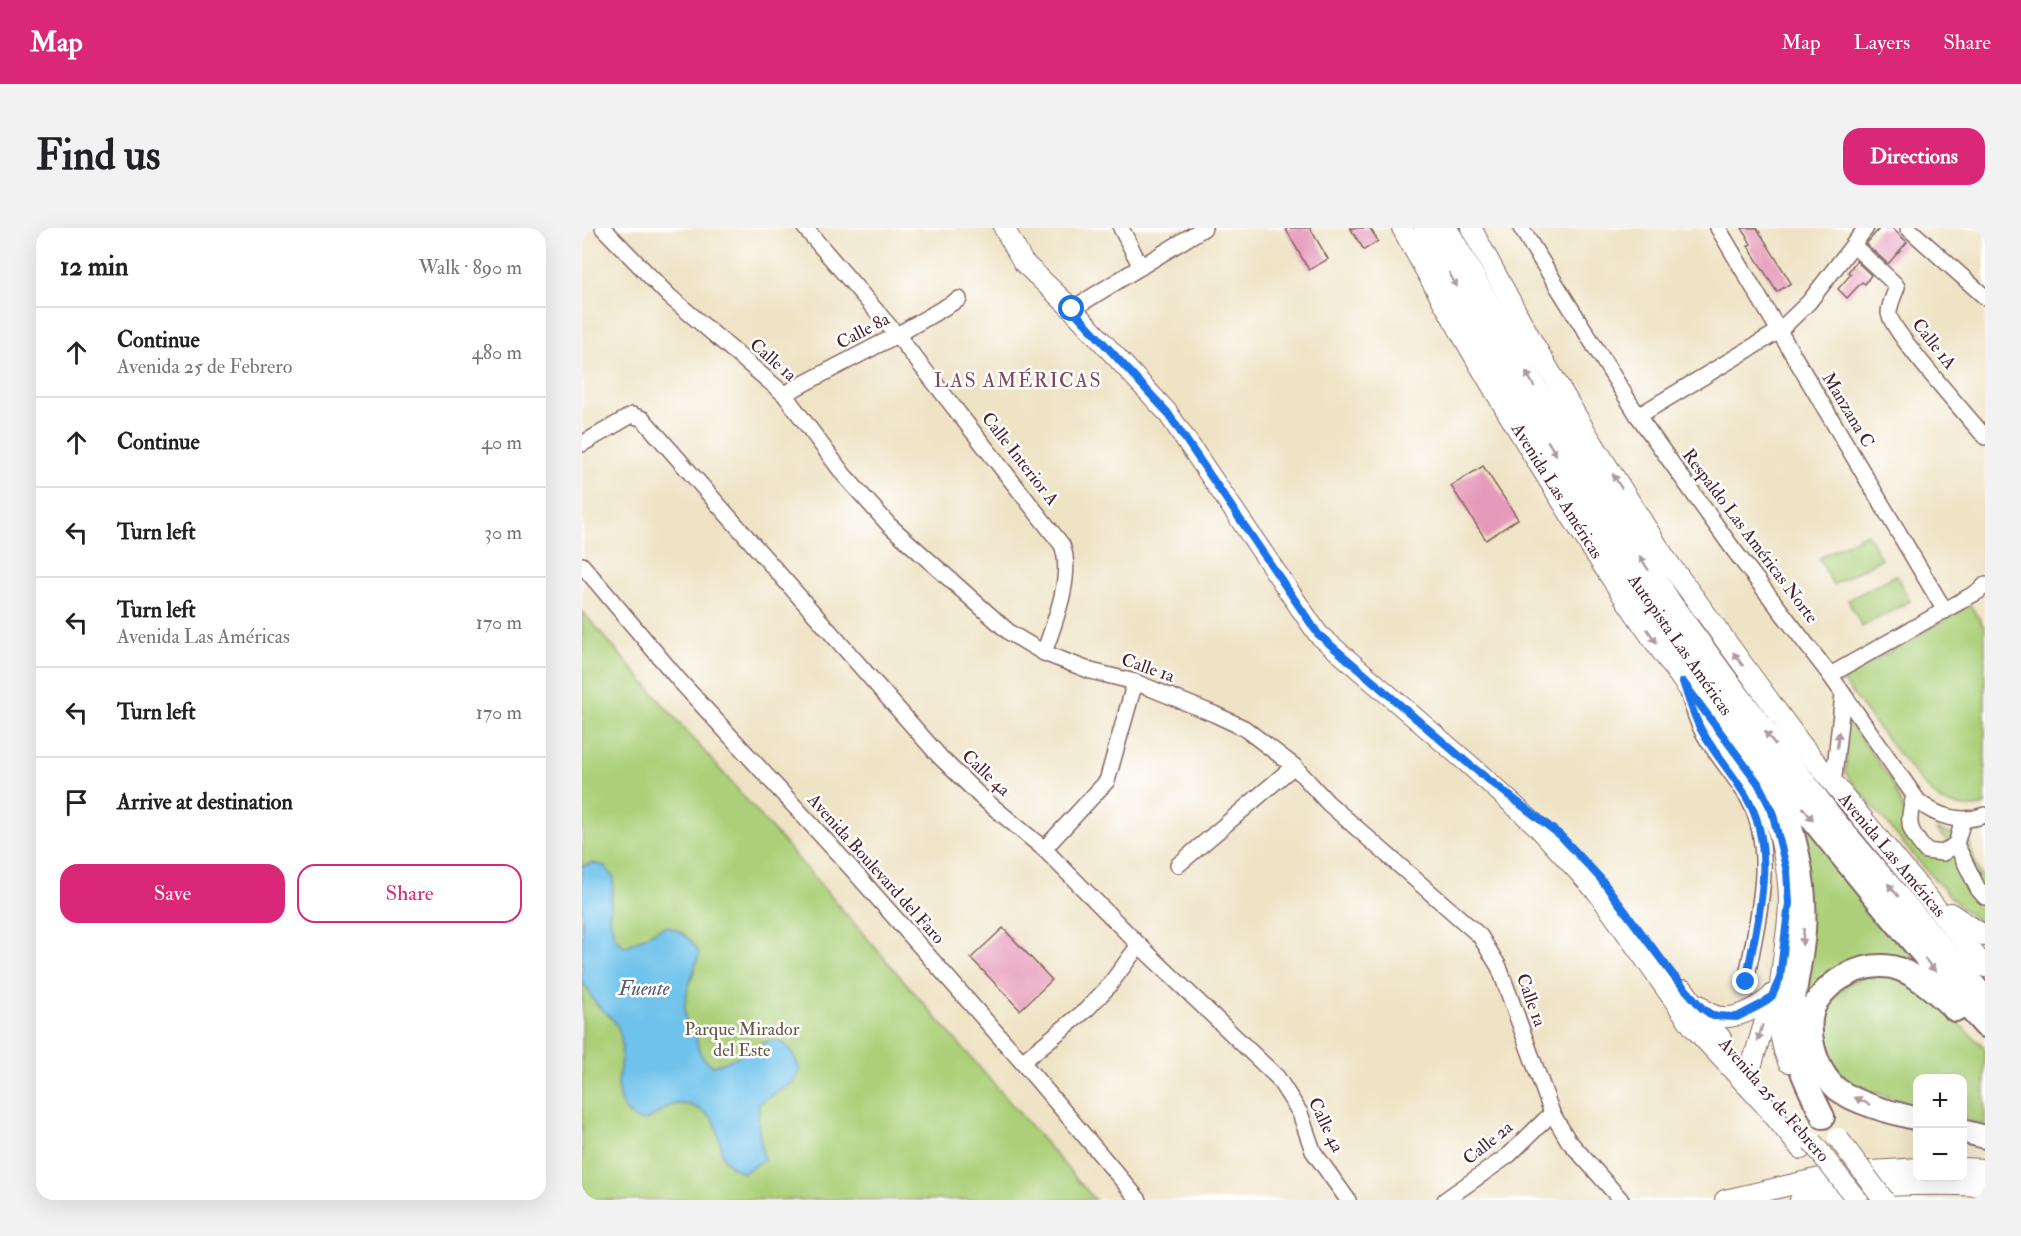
<!DOCTYPE html>
<html lang="en">
<head>
<meta charset="utf-8">
<style>
	body { margin:0; font-family:"IM FELL Double Pica",serif; background:#f2f2f2; color:#202124 }
	.controls { position:absolute; right:18px; bottom:18px; display:grid; overflow:hidden; border-radius:12px; box-shadow:0 6px 24px #0002 }
	.controls button { width:54px; height:54px; display:grid; place-items:center; padding:0; border:0; border-bottom:2px solid #e0e0e0; background:#fff; color:#202124; font:30px sans-serif }
	.stop { position:absolute; width:18px; height:18px; margin:-14px; border:4px solid #1a73e8; border-radius:50%; background:#fff }
	.stop.end { background:#1a73e8; border-color:#fff; box-shadow:0 2px 6px #0008 }
	.list { margin:0; padding:0; list-style:none }
	h2 { display:flex; justify-content:space-between; align-items:center; height:78px; margin:0; padding:0 24px; font-size:26px }
	h2 small { font-size:20px; font-weight:400; color:#757577 }
	.list li { display:grid; grid-template-columns:39px 1fr auto; gap:18px; align-items:center; box-sizing:border-box; height:90px; padding:0 24px; border-top:2px solid #e0e0e0 }
	.list b { display:block; font-size:22px; white-space:nowrap }
	.list p { margin:0; font-size:20px; white-space:nowrap; color:#757577 }
	.list em { font-size:20px; font-style:normal; color:#757577 }
	.actions { display:flex; gap:12px; padding:18px 24px }
	.actions a { flex:1; padding:14px 0; border:2px solid #db2777; border-radius:18px; text-align:center; font-size:21px; color:#db2777 }
	.actions .main { background:#db2777; color:#fff }
	.icon { flex:none; width:33px; height:33px; fill:none; stroke:currentColor; stroke-width:2; stroke-linecap:round; stroke-linejoin:round }
	.map { position:relative; flex:none; width:1403px; height:972px; overflow:hidden; border-radius:18px }
	header { display:flex; align-items:center; gap:36px; box-sizing:border-box; height:84px; padding:0 30px; background:#db2777; color:#fff }
	header strong { font-size:28px }
	nav { display:flex; gap:33px; margin-inline-start:auto; font-size:21px }
	.intro { display:flex; align-items:center; justify-content:space-between; box-sizing:border-box; height:144px; padding:0 36px }
	h1 { margin:0; font-size:42px }
	.button { padding:15px 27px; border-radius:18px; background:#db2777; color:#fff; font-size:21px; font-weight:700 }
	main { display:flex; gap:36px; padding:0 36px }
	aside { flex:1; background:#fff; border-radius:18px; box-shadow:0 6px 24px #0002 }
	.map>svg:first-child { display:block }
	.green { fill:#acd079; stroke:#7b7852; stroke-width:1.5 }
	.water { fill:#6ec2eb; stroke:#5c708b; stroke-width:1.5 }
	.building { fill:#e69ab9 }
	.lines { fill:none; stroke-linecap:round; stroke-linejoin:round }
	.minor-casing { stroke:#846461; stroke-width:18 }
	.major-casing { stroke:#846461; stroke-width:22 }
	.highway-casing { stroke:#846461; stroke-width:26 }
	.minor { stroke:#fff; stroke-width:15 }
	.major { stroke:#fff; stroke-width:20 }
	.highway { stroke:#fff; stroke-width:22 }
	.major-bridge-casing { stroke:#846461; stroke-width:22; stroke-linecap:butt }
	.major-bridge { stroke:#fff; stroke-width:20 }
	.oneway { fill:#ae9aa0 }
	.route { stroke:#1a73e8; stroke-width:8 }
	.labels { text-anchor:middle; dominant-baseline:central; stroke-width:5; stroke-linejoin:round; paint-order:stroke }
	.street-label { font-size:18px; fill:#4a1f2b; stroke:#fff }
	.park-label { font-size:18px; fill:#675442; stroke:#fff }
	.neighbourhood-label { font-size:20px; letter-spacing:1.5px; fill:#814a5d; stroke:#fff }
	.water-label { font-size:20px; font-style:italic; fill:#57586e; stroke:#fff }
</style>
</head>
<body>
<header>
<strong>Map</strong>
<nav><a>Map</a><a>Layers</a><a>Share</a></nav>
</header>
<div class="intro"><h1>Find us</h1><a class="button">Directions</a></div>
<main>
<aside>
<h2>12 min<small>Walk · 890 m</small></h2>
<ul class="list">
<li><svg class="icon" aria-label="ahead" viewBox="0 0 24 24"><path d="M12 20V5M6 11l6-6 6 6"/></svg><div><b>Continue</b><p>Avenida 25 de Febrero</p></div><em>480 m</em></li>
<li><svg class="icon" aria-label="ahead" viewBox="0 0 24 24"><path d="M12 20V5M6 11l6-6 6 6"/></svg><div><b>Continue</b></div><em>40 m</em></li>
<li><svg class="icon" aria-label="left" viewBox="0 0 24 24"><path d="M17 20v-9H6M10 6l-5 5 5 5"/></svg><div><b>Turn left</b></div><em>30 m</em></li>
<li><svg class="icon" aria-label="left" viewBox="0 0 24 24"><path d="M17 20v-9H6M10 6l-5 5 5 5"/></svg><div><b>Turn left</b><p>Avenida Las Américas</p></div><em>170 m</em></li>
<li><svg class="icon" aria-label="left" viewBox="0 0 24 24"><path d="M17 20v-9H6M10 6l-5 5 5 5"/></svg><div><b>Turn left</b></div><em>170 m</em></li>
<li><svg class="icon" aria-label="arrive" viewBox="0 0 24 24"><path d="M6 21V4h12l-3 4 3 4H6"/></svg><div><b>Arrive at destination</b></div></li>
</ul>
<div class="actions"><a class="main">Save</a><a>Share</a></div>
</aside>
<div class="map">
<svg width="1403" height="972" viewBox="0 0 1403 972">
	<rect width="100%" height="100%" fill="#fff"/>
	<filter id="ink" filterUnits="userSpaceOnUse"><feTurbulence type="fractalNoise" baseFrequency=".0167" numOctaves="2"/><feDisplacementMap in="SourceGraphic" scale="12" xChannelSelector="R" yChannelSelector="G"/><feConvolveMatrix kernelMatrix="1 2 1 2 8 2 1 2 1" color-interpolation-filters="sRGB"/></filter>
	<filter id="wash" filterUnits="userSpaceOnUse"><feTurbulence type="fractalNoise" baseFrequency=".008" numOctaves="4" result="noise"/><feDisplacementMap in="SourceGraphic" scale="24" xChannelSelector="R" yChannelSelector="G"/><feGaussianBlur stdDeviation="1.35" result="paint"/><feColorMatrix in="noise" values="0 0 0 0 0 0 0 0 0 0 0 0 0 0 0 0 0 1.4 0 .05"/><feComposite in="paint" operator="in"/></filter>
	<g filter="url(#wash)">
		<rect width="100%" height="100%" fill="#efe3c5"/>
		<g class="green">
			<path d="M1285 305 1299 331 1251 357 1237 330Z"/>
			<path d="M1314 347 1328 373 1280 399 1266 372Z"/>
			<path d="M1388 377 1403 400V577L1386 580 1360 574 1341 556 1288 490 1260 451Z"/>
			<path d="M0 383 513 972H0Z"/>
			<path d="M1264 490 1309 552 1320 578 1338 613 1356 622 1371 619 1354 601 1387 612 1394 638 1403 655V699L1377 678 1331 627 1264 546Z"/>
			<path d="M1218 589 1361 757 1319 732 1223 774Z"/>
			<path d="M1311 745 1350 771 1403 820V898L1381 891 1380 850H1336L1335 878 1260 854C1254 844 1245 833 1241 822 1232 795 1249 764 1274 752 1284 747 1299 747 1311 745Z"/>
		</g>
		<path class="water" d="M10 635 23 638 32 650 27 689 33 709 43 719 83 698C100 703 108 709 117 725 113 746 98 770 104 793 106 798 113 802 114 808 117 825 117 828 131 838 168 831 200 781 218 844L209 856 177 875 176 897 182 932 161 945C133 931 143 926 135 902 134 897 133 893 130 890 120 882 109 875 97 876 77 876 65 907 45 884 26 862 44 834 39 809 34 788 22 786 12 773 7 766 6 759 0 754V638Z"/>
		<g id="blocks">
			<g class="building">
				<path d="M703 0H728L746 31 727 42Z"/>
				<path d="M768 0H788L796 13 782 22Z"/>
				<path d="M1160 0H1175L1209 55 1195 64 1166 18 1169 16Z"/>
				<path d="M1298 0H1310L1325 14 1306 36 1284 16Z"/>
				<path d="M1274 33 1289 47 1283 56 1280 54 1265 70 1256 61 1269 46 1266 44Z"/>
				<path d="M901 238 936 291 904 312 869 258Z"/>
				<path d="M421 700 470 752 438 782 389 730Z"/>
			</g>
		</g>
	</g>
	<g filter="url(#ink)">
		<use href="#blocks" fill-opacity="0" stroke="#846461" stroke-width="1.5"/>
		<g class="lines">
			<defs>
				<g id="minor">
					<path d="M21 0 87 68 202 166 262 247 307 297 428 405 462 425 509 443 553 454 632 486 662 500 712 538 746 575 898 708 917 739 970 885 986 912 1039 972"/>
					<path d="M223 0 315 107 480 317C492 348 472 395 462 425"/>
					<path d="M539 0 559 39"/>
					<path d="M939 0 1056 188 1151 321 1248 447 1336 573C1355 589 1379 596 1403 587"/>
					<path d="M1136 0 1363 383"/>
					<path d="M1326 0 1403 69"/>
					<path d="M1272 18 1313 56 1315 59C1312 67 1307 77 1307 85 1307 101 1388 191 1403 209"/>
					<path d="M490 81 622 0"/>
					<path d="M202 166 315 107 377 71"/>
					<path d="M1056 188 1197 103 1227 74 1284 0"/>
					<path d="M0 216 50 187 61 191 358 529 398 568 462 621 557 717 695 849 718 885 731 923 766 972"/>
					<path d="M0 337 96 451 269 640 440 834 557 972"/>
					<path d="M1248 447 1397 363 1403 357"/>
					<path d="M1107 468C1111 480 1115 495 1122 506 1135 528 1153 548 1166 570 1196 626 1174 695 1164 754"/>
					<path d="M1251 558 1261 466"/>
					<path d="M1332 568C1325 595 1325 601 1344 623L1361 625 1374 616 1381 592"/>
					<path d="M1374 616 1396 661 1403 669"/>
					<path d="M462 621 525 553 553 454"/>
					<path d="M596 637 712 538"/>
					<path d="M440 834 504 782 526 759 557 717"/>
					<path d="M863 972 927 927 970 885"/>
				</g>
				<g id="major">
					<path d="M422 0 441 34 490 81 585 184 736 406 889 538 954 597 983 629 1016 665 1111 799 1182 876 1219 921"/>
					<path d="M820 0C887 122 958 243 1035 359 1065 404 1096 447 1128 490 1150 520 1174 548 1189 581 1199 606 1207 647 1207 674 1206 724 1185 785 1206 834"/>
					<path d="M889 0 950 113 1004 204 1084 331 1219 516 1403 739"/>
					<path d="M1368 685 1403 708"/>
					<path d="M1102 762 1127 797 1139 810"/>
					<path d="M1117 777C1138 801 1169 785 1190 768"/>
					<path d="M1164 856 1191 766"/>
					<path d="M1380 940 1403 941"/>
					<path d="M1143 972 1260 945 1336 940"/>
					<path d="M1218 972C1278 956 1341 955 1403 958"/>
				</g>
				<g id="highway">
					<path d="M843 0C928 157 1019 312 1124 456 1162 509 1204 559 1245 610 1297 674 1348 737 1403 798"/>
					<path d="M864 0 950 154 1089 376 1146 454 1254 595 1403 770"/>
					<path d="M1192 555C1213 600 1225 652 1222 702 1220 734 1210 766 1210 798 1211 830 1227 861 1241 889"/>
					<path d="M1336 891C1312 885 1274 876 1255 861 1234 843 1220 798 1235 773 1250 750 1282 734 1310 739 1333 744 1356 766 1373 782"/>
					<path d="M1380 903 1403 909"/>
				</g>
			</defs>
			<use href="#minor" class="minor-casing"/>
			<use href="#major" class="major-casing"/>
			<use href="#highway" class="highway-casing"/>
			<use href="#minor" class="minor"/>
			<use href="#major" class="major"/>
			<use href="#highway" class="highway"/>
			<defs>
				<g id="major-bridge">
					<path d="M1256 910 1302 972"/>
					<path d="M1230 914 1275 972"/>
				</g>
			</defs>
			<use href="#major-bridge" class="major-bridge-casing"/>
			<use href="#major-bridge" class="major-bridge"/>
		</g>
		<defs><path id="oneway-solid" d="M-6-.8H1V-3.2L6.5 0L1 3.2V.8H-6Z" transform="scale(1.5)"/></defs>
		<g class="oneway">
			<use href="#oneway-solid" transform="translate(871 52) rotate(62)"/>
			<use href="#oneway-solid" transform="translate(948 151) rotate(-120)"/>
			<use href="#oneway-solid" transform="translate(970 220) rotate(59)"/>
			<use href="#oneway-solid" transform="translate(1035 253) rotate(-122)"/>
			<use href="#oneway-solid" transform="translate(1062 335) rotate(-123)"/>
			<use href="#oneway-solid" transform="translate(1070 408) rotate(55)"/>
			<use href="#oneway-solid" transform="translate(1156 431) rotate(-126)"/>
			<use href="#oneway-solid" transform="translate(1188 510) rotate(-128)"/>
			<use href="#oneway-solid" transform="translate(1256 512) rotate(-84)"/>
			<use href="#oneway-solid" transform="translate(1226 586) rotate(51)"/>
			<use href="#oneway-solid" transform="translate(1311 662) rotate(-130)"/>
			<use href="#oneway-solid" transform="translate(1221 709) rotate(96)"/>
			<use href="#oneway-solid" transform="translate(1348 737) rotate(51)"/>
			<use href="#oneway-solid" transform="translate(1178 805) rotate(107)"/>
			<use href="#oneway-solid" transform="translate(1280 873) rotate(-154)"/>
		</g>
	</g>
	<g class="lines" filter="url(#ink)">
		<path class="route" d="M490 81 585 184 736 406 889 538 978 607 1018 650 1091 747 1120 780 1131 788 1155 789 1180 776 1190 768 1198 750 1207 675 1205 643 1190 583 1176 555 1101 454C1107 471 1112 490 1121 505 1134 528 1152 547 1165 570 1197 625 1174 695 1164 754"/>
	</g>
	<g class="labels">
		<g class="street-label">
			<text transform="translate(281 103) rotate(-28)">Calle 8a</text>
			<text transform="translate(1352 116) rotate(52)">Calle 1A</text>
			<text transform="translate(191 132) rotate(41)">Calle 1a</text>
			<text transform="translate(1266 182) rotate(59)">Manzana C</text>
			<text transform="translate(438 231) rotate(52)">Calle Interior A</text>
			<text transform="translate(975 263) rotate(58)">Avenida Las Américas</text>
			<text transform="translate(1168 308) rotate(53)">Respaldo Las Américas Norte</text>
			<text transform="translate(1098 417) rotate(55)">Autopista Las Américas</text>
			<text transform="translate(566 440) rotate(19)">Calle 1a</text>
			<text transform="translate(404 545) rotate(43)">Calle 4a</text>
			<text transform="translate(1310 627) rotate(50)">Avenida Las Américas</text>
			<text transform="translate(294 641) rotate(48)">Avenida Boulevard del Faro</text>
			<text transform="translate(949 772) rotate(70)">Calle 1a</text>
			<text transform="translate(1192 872) rotate(49)">Avenida 25 de Febrero</text>
			<text transform="translate(744 897) rotate(64)">Calle 4a</text>
			<text transform="translate(906 915) rotate(-39)">Calle 2a</text>
		</g>
		<g class="park-label">
			<text x="160" y="801">Parque Mirador<tspan x="160" dy="21">del Este</tspan></text>
		</g>
		<g class="neighbourhood-label">
			<text x="436" y="152">LAS AMÉRICAS</text>
		</g>
		<g class="water-label">
			<text x="62" y="760">Fuente</text>
		</g>
	</g>
</svg>
<div class="controls">
<button>+</button>
<button>−</button>
</div>
<div class="stop" style="left:490px;top:81px"></div>
<div class="stop end" style="left:1164px;top:754px"></div>
</div>
</main>
</body>
</html>
